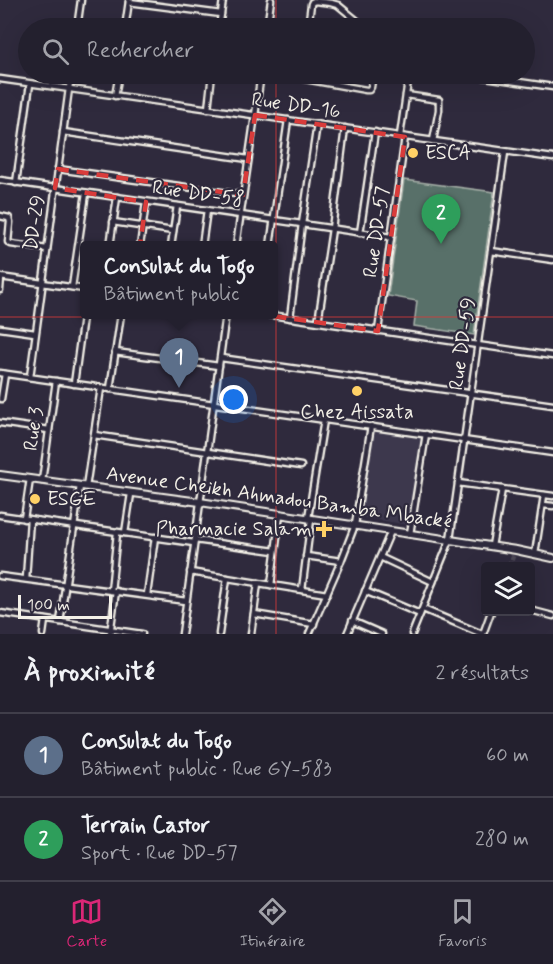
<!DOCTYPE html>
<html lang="fr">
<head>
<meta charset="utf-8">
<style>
	body { margin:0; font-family:Mynerve,sans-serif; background:#2b2836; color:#f1f3f6 }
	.controls { position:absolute; right:18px; bottom:18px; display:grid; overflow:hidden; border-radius:6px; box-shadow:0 6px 24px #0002 }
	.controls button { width:54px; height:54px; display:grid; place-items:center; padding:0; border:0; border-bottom:2px solid #403e4a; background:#23202e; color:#f1f3f6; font:30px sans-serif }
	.scale { position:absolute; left:18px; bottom:15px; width:94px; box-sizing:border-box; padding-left:6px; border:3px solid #f4f1e8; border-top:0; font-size:16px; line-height:21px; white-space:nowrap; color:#f4f1e8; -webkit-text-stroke:4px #2f2a3d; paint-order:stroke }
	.you { position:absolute; left:234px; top:400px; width:21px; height:21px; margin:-15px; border:4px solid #fff; border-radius:50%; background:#1a73e8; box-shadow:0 0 0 9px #1a73e833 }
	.badge { display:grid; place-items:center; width:39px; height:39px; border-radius:50%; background:#db2777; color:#fff; font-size:20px; font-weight:700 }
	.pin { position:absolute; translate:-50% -50px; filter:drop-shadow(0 2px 3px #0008) }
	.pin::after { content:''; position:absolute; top:32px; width:21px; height:18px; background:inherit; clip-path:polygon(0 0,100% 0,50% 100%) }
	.popup { position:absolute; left:80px; top:241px; width:198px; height:78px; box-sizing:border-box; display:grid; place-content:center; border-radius:6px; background:#23202e; filter:drop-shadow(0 2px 4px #0005); font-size:20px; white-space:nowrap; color:#a3a3aa }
	.popup b { font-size:22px; color:#f1f3f6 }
	.popup::after { content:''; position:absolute; left:50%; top:100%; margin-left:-12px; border:12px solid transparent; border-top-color:#23202e }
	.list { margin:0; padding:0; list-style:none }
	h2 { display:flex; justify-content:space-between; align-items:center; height:78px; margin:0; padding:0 24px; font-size:26px }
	h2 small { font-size:20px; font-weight:400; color:#a3a3aa }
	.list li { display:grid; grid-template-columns:39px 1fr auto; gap:18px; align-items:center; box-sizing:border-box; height:84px; padding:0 24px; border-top:2px solid #403e4a }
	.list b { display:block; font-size:22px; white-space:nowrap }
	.list p { margin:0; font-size:20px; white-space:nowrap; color:#a3a3aa }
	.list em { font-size:20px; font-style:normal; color:#a3a3aa }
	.icon { flex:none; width:33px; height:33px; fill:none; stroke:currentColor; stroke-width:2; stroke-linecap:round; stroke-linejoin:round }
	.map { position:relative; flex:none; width:553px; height:634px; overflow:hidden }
	.search { position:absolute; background:#23202e; box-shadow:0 6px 24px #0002; left:18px; right:18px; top:18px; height:66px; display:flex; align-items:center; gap:15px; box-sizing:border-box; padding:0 21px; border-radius:33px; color:#a3a3aa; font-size:22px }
	.sheet { height:246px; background:#23202e }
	nav { display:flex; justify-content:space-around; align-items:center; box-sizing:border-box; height:84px; border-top:2px solid #403e4a; background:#23202e; font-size:16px; color:#a3a3aa }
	nav a { display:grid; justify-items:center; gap:3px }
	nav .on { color:#db2777 }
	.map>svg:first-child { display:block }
	.built { fill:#3c384e }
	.garden { fill:#586f69; stroke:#a6b0a8; stroke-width:1.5 }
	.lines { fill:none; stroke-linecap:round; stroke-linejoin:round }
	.minor-tunnel { stroke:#4d4857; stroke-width:4.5; stroke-dasharray:4.5 2; stroke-linecap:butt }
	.minor-casing { stroke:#f4f1e8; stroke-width:9 }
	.tertiary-casing { stroke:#f4f1e8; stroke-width:10 }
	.minor { stroke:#2f2a3d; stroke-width:4.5 }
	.tertiary { stroke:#2f2a3d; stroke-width:6 }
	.marked { fill:none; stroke:#d93c3b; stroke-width:4.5; stroke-dasharray:12 8; stroke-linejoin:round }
	.grid { fill:none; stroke:#d93c3b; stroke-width:1.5; stroke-opacity:0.55 }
	.poi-dot { fill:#ffd166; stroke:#2f2a3d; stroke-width:2 }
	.labels { text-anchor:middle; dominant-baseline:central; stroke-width:4.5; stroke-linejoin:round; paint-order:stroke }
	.street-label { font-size:20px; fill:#f4f1e8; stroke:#2f2a3d }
	.poi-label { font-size:20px; fill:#f4f1e8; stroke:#2f2a3d; text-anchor:start }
</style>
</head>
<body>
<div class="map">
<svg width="553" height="634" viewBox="0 0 553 634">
	<rect width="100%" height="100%" fill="#2f2a3d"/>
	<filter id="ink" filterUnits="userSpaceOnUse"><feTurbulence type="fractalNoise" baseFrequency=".0167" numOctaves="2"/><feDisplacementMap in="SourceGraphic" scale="12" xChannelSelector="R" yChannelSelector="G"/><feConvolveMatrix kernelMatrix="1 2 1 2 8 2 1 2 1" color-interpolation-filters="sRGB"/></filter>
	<g filter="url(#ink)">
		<path class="built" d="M372 430 422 437 409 525 360 517Z"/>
		<path class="garden" d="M404 180 494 192 474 335 414 326 417 301 388 296Z"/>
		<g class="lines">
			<path class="minor-tunnel" d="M509 566 516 550"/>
			<defs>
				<g id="minor">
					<path d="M129 2 221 14"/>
					<path d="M77 28 81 0"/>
					<path d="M125 28 129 1"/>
					<path d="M219 28 223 0"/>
					<path d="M267 28 271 0"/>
					<path d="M308 28 311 4 312 2 315 1 331 3 338 5 366 28"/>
					<path d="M353 28 361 24"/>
					<path d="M289 74 305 79 366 90H369L371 87 373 74"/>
					<path d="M478 76 553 87"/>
					<path d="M0 79 553 158"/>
					<path d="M335 84 336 74"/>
					<path d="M406 95 439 100V110L433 141"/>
					<path d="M115 96 119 74"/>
					<path d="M208 109 212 74"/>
					<path d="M63 132 248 159"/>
					<path d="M400 136 409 74"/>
					<path d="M58 169 243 195"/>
					<path d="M0 180 391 237"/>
					<path d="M16 183 30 84"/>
					<path d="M0 216 9 218 10 222 8 242 11 244 47 249"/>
					<path d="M113 222 173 231"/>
					<path d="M360 233 375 132"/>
					<path d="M110 246 117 197"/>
					<path d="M140 246 146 202"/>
					<path d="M171 246 177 206"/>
					<path d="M202 246 207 210"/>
					<path d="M236 246 261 74"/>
					<path d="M270 246 288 120"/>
					<path d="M491 251 553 260"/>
					<path d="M0 277 84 289"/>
					<path d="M72 287 86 193"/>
					<path d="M0 290 1 277"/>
					<path d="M264 314 553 356"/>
					<path d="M290 318 302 224 317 124"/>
					<path d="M318 322 332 229 345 128"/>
					<path d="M0 328 35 333"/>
					<path d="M378 331 405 137"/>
					<path d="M115 352 219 366"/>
					<path d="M221 358 553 405"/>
					<path d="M0 373 553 453"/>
					<path d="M30 377 71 74"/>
					<path d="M74 384 84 310"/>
					<path d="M110 389 121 314"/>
					<path d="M1 399 5 374"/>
					<path d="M0 423 49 430"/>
					<path d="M94 435 301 466"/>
					<path d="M42 481 56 381"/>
					<path d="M458 483 553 496"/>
					<path d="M86 487 101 388"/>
					<path d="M543 505 553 506"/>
					<path d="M0 515 194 543"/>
					<path d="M308 518 324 420"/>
					<path d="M24 519 30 479"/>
					<path d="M125 533 131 494"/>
					<path d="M410 534 426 434"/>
					<path d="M195 540 275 551"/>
					<path d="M492 546 502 489"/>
					<path d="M535 554 544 495"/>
					<path d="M306 556 341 561"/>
					<path d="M380 557 433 582"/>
					<path d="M190 572 327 594"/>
					<path d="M0 576 186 601"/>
					<path d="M26 579 30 519"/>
					<path d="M271 585 280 514"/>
					<path d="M302 590 311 519"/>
					<path d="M111 591 117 533"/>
					<path d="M365 591 420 614"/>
					<path d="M147 595 155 537"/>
					<path d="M423 609 482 634"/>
					<path d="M530 610 553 616"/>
					<path d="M0 613 142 634"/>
					<path d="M254 614 314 624"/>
					<path d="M352 621 382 634"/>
					<path d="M60 622 80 486"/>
					<path d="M43 634 45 620"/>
					<path d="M110 634 116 591"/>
					<path d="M182 634 226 314"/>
					<path d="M219 634 227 578"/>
					<path d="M251 634 258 583"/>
					<path d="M309 634 341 561 355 525 371 426"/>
					<path d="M347 634 391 531"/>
					<path d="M412 634 450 540 505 152"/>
					<path d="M483 634 491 612"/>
				</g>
				<path id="tertiary" d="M0 475 200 502 516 550 553 558"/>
			</defs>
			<use href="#minor" class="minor-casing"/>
			<use href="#tertiary" class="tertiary-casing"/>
			<use href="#minor" class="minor"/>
			<use href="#tertiary" class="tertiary"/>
		</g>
	</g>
	<path class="marked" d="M255 115 405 137 378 331 133 296 146 202 55 188 58 169 243 195Z"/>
	<path class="grid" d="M276 0V28M276 74V634M0 317H553"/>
	<g class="poi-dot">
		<circle cx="413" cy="153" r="6"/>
		<circle cx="357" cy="391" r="6"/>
		<circle cx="35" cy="499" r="6"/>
		<path d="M321 520h6v6h6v6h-6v6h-6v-6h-6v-6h6z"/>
	</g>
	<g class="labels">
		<g class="street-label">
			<text transform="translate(296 106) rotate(8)">Rue DD-16</text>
			<text transform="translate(198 194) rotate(8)">Rue DD-58</text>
			<text transform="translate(35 223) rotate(-82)">DD-29</text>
			<text transform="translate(377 232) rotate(-82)">Rue DD-57</text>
			<text transform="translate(463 344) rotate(-82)">Rue DD-59</text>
			<text transform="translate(34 429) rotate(-82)">Rue 3</text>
			<text transform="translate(279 498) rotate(8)">Avenue Cheikh Ahmadou Bamba Mbacké</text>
		</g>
		<g class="poi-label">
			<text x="425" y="153">ESCA</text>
			<text x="357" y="412" text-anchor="middle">Chez Aissata</text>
			<text x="47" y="499">ESGE</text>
			<text x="312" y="529" text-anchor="end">Pharmacie Salam</text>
		</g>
	</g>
</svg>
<div class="controls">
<button><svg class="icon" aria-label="layers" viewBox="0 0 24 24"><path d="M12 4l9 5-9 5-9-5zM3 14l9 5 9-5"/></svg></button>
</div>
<div class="scale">100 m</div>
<div class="you"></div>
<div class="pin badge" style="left:179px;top:388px;background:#5c6f8a">1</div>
<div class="popup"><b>Consulat du Togo</b>Bâtiment public</div>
<div class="pin badge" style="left:441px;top:244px;background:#2e9e5b">2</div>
<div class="search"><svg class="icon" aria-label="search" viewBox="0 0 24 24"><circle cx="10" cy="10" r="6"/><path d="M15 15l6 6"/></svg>Rechercher</div>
</div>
<section class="sheet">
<h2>À proximité<small>2 résultats</small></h2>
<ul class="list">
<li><span class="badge" style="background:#5c6f8a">1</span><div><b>Consulat du Togo</b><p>Bâtiment public · Rue GY-583</p></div><em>60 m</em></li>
<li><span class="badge" style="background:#2e9e5b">2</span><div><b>Terrain Castor</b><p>Sport · Rue DD-57</p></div><em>280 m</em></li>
</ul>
</section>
<nav>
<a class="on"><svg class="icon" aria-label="map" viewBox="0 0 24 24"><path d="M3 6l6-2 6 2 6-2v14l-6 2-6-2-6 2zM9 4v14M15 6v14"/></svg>Carte</a>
<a><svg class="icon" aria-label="directions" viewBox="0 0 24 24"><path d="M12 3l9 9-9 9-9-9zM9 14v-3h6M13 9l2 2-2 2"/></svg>Itinéraire</a>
<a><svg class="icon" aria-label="saved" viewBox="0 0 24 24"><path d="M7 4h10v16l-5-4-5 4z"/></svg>Favoris</a>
</nav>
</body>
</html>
